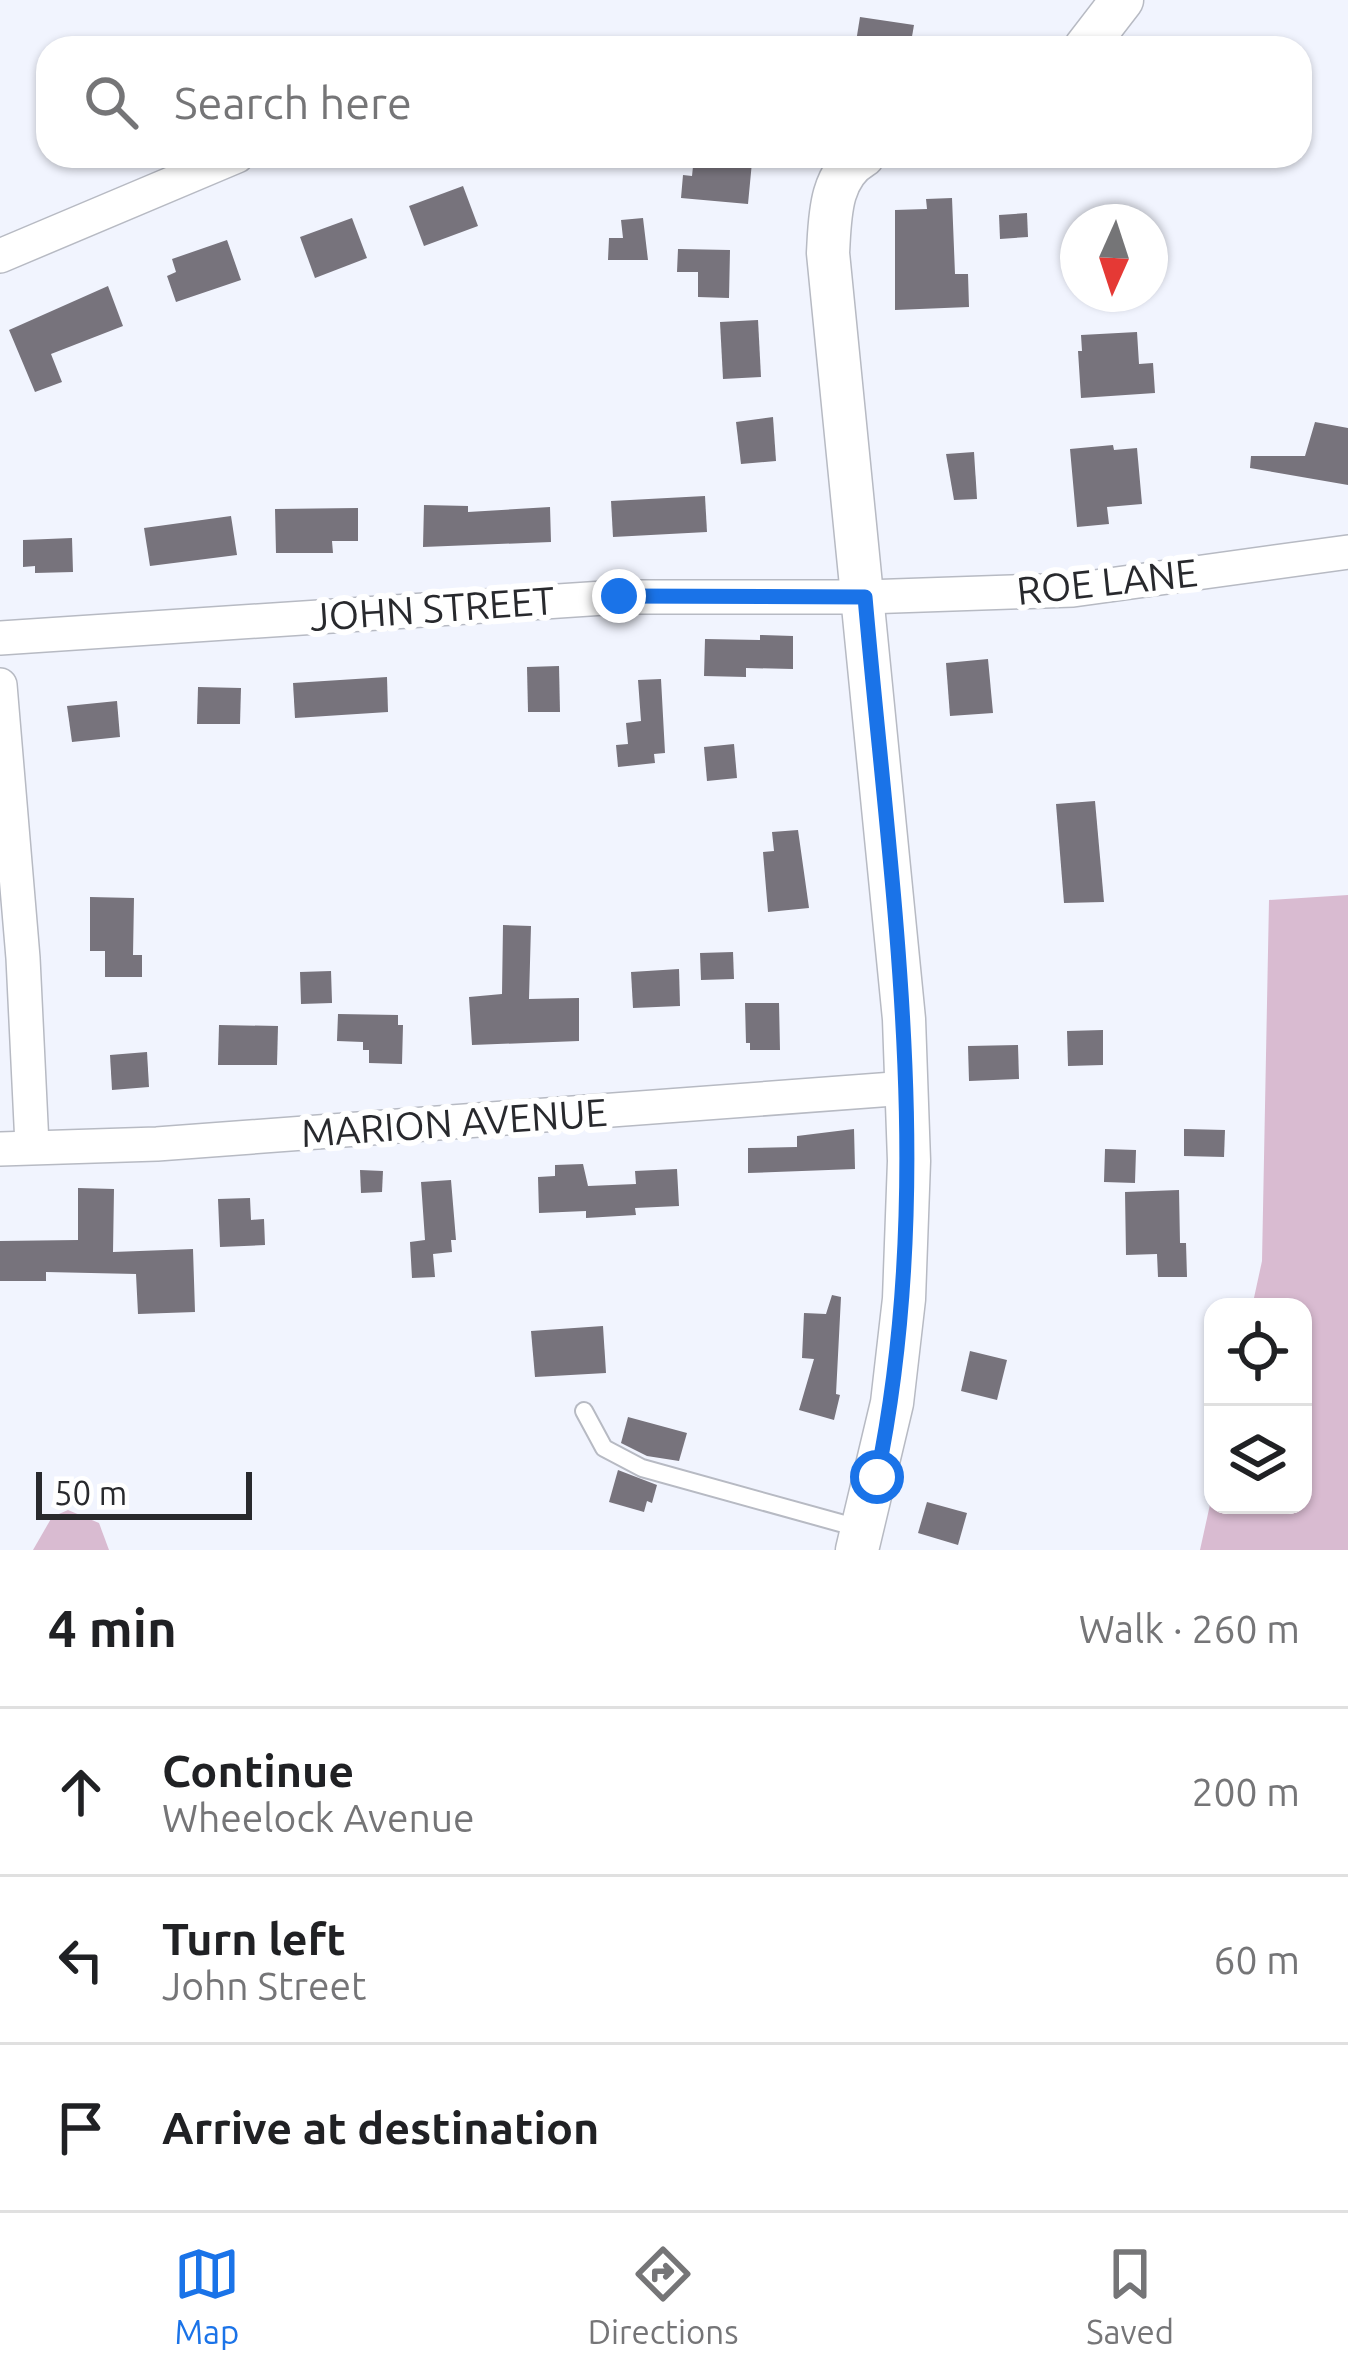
<!DOCTYPE html>
<html lang="en">
<head>
<meta charset="utf-8">
<style>
	body { margin:0; font-family:Ubuntu,sans-serif; background:#f2f2f2; color:#202124 }
	.controls { position:absolute; right:36px; bottom:36px; display:grid; overflow:hidden; border-radius:24px; box-shadow:0 3px 9px #0004 }
	.controls button { width:108px; height:108px; display:grid; place-items:center; padding:0; border:0; border-bottom:3px solid #e0e0e0; background:#fff; color:#202124; font:60px sans-serif }
	.compass { position:absolute; left:1060px; top:204px; width:108px; height:108px; border-radius:50%; background:#fff; box-shadow:0 3px 9px #0004; rotate:183deg }
	.scale { position:absolute; left:36px; bottom:30px; width:216px; box-sizing:border-box; padding-left:12px; border:6px solid #28292d; border-top:0; font-size:33px; line-height:42px; white-space:nowrap; color:#28292d; -webkit-text-stroke:9px #fff; paint-order:stroke }
	.stop { position:absolute; width:36px; height:36px; margin:-27px; border:9px solid #1a73e8; border-radius:50%; background:#fff }
	.stop.end { background:#1a73e8; border-color:#fff; box-shadow:0 3px 12px #0008 }
	.list { margin:0; padding:0; list-style:none }
	h2 { display:flex; justify-content:space-between; align-items:center; height:156px; margin:0; padding:0 48px; font-size:51px }
	h2 small { font-size:39px; font-weight:400; color:#757577 }
	.list li { display:grid; grid-template-columns:78px 1fr auto; gap:36px; align-items:center; box-sizing:border-box; height:168px; padding:0 48px; border-top:3px solid #e0e0e0 }
	.list b { display:block; font-size:45px; white-space:nowrap }
	.list p { margin:0; font-size:39px; white-space:nowrap; color:#757577 }
	.list em { font-size:39px; font-style:normal; color:#757577 }
	.icon { flex:none; width:66px; height:66px; fill:none; stroke:currentColor; stroke-width:2; stroke-linecap:round; stroke-linejoin:round }
	.map { position:relative; flex:none; width:1348px; height:1550px; overflow:hidden }
	.search { position:absolute; background:#fff; box-shadow:0 3px 9px #0004; left:36px; right:36px; top:36px; height:132px; display:flex; align-items:center; gap:30px; box-sizing:border-box; padding:0 42px; border-radius:36px; color:#757577; font-size:45px }
	.sheet { height:660px; background:#fff }
	nav { display:flex; justify-content:space-around; align-items:center; box-sizing:border-box; height:168px; border-top:3px solid #e0e0e0; background:#fff; font-size:33px; color:#757577 }
	nav a { display:grid; justify-items:center; gap:6px }
	nav .on { color:#1a73e8 }
	.map>svg:first-child { display:block }
	.green { fill:#d9bbd1 }
	.building { fill:#77737c }
	.lines { fill:none; stroke-linecap:round; stroke-linejoin:round }
	.service-casing { stroke:#b7bac3; stroke-width:20 }
	.minor-casing { stroke:#b7bac3; stroke-width:36 }
	.tertiary-casing { stroke:#b7bac3; stroke-width:45 }
	.service { stroke:#fff; stroke-width:16 }
	.minor { stroke:#fff; stroke-width:33 }
	.tertiary { stroke:#fff; stroke-width:42 }
	.route { stroke:#1a73e8; stroke-width:15 }
	.labels { text-anchor:middle; dominant-baseline:central; stroke-width:12; stroke-linejoin:round; paint-order:stroke }
	.street-label { font-size:39px; fill:#28292d; stroke:#fff }
</style>
</head>
<body>
<div class="map">
<svg width="1348" height="1550" viewBox="0 0 1348 1550">
	<rect width="100%" height="100%" fill="#f1f4fe"/>
	<g class="green">
		<path d="M1348 895V1550H1200L1213 1491V1505H1303V1307H1252L1262 1261 1269 900Z"/>
		<path d="M68 1510 99 1523 109 1550H33L52 1517Z"/>
	</g>
	<g class="building">
		<path d="M860 17 914 25 910 48H855Z"/>
		<path d="M694 157 752 162 748 204 681 198 683 175 692 176Z"/>
		<path d="M463 186 478 226 424 246 409 206Z"/>
		<path d="M952 198 955 274H968L969 307 895 310V210L927 209 926 199Z"/>
		<path d="M1027 213 1028 237 1000 239 999 215Z"/>
		<path d="M352 218 367 258 315 278 300 237Z"/>
		<path d="M643 218 648 260H608L609 238H623L621 220Z"/>
		<path d="M227 240 241 280 176 302 167 276 176 272 172 259Z"/>
		<path d="M678 249 730 250 729 298 698 297V272H677Z"/>
		<path d="M108 286 123 326 51 354 62 382 35 392 9 330Z"/>
		<path d="M758 320 761 377 723 379 720 322Z"/>
		<path d="M1137 332 1139 364 1153 363 1155 393 1081 398 1078 351H1082L1081 335Z"/>
		<path d="M773 417 776 461 741 464 736 422Z"/>
		<path d="M1315 422 1348 428V485L1250 468 1251 456H1305Z"/>
		<path d="M1113 445 1114 450 1137 448 1142 504 1107 507 1109 524 1077 527 1070 449Z"/>
		<path d="M974 452 977 499 954 500 946 454Z"/>
		<path d="M705 496 707 532 613 537 611 501Z"/>
		<path d="M424 505 468 506V512L550 507 551 542 423 547Z"/>
		<path d="M358 508V541H332L333 553H276L275 509Z"/>
		<path d="M231 516 237 555 150 566 144 528Z"/>
		<path d="M72 538 73 572 35 573V566L23 567V540Z"/>
		<path d="M760 635 793 636V669L746 668V677L704 676 705 639 760 640Z"/>
		<path d="M988 659 993 713 950 716 946 663Z"/>
		<path d="M559 666 560 712H528L527 667Z"/>
		<path d="M387 677 388 712 295 718 293 683Z"/>
		<path d="M661 679 665 753 654 754 655 763 618 767 616 745 628 744 626 723 641 721 638 680Z"/>
		<path d="M198 687 241 688 240 724H197Z"/>
		<path d="M117 701 120 737 72 742 67 706Z"/>
		<path d="M734 744 737 778 707 781 704 747Z"/>
		<path d="M1095 801 1104 902 1064 903 1056 804Z"/>
		<path d="M798 830 809 908 768 912 763 852 774 851 772 832Z"/>
		<path d="M90 897 134 898 133 955H142V977H105V951H90Z"/>
		<path d="M503 925 531 926 529 999 579 998V1041L472 1045 469 997 502 994Z"/>
		<path d="M733 952 734 979 701 980 700 953Z"/>
		<path d="M679 969 680 1006 633 1008 631 972Z"/>
		<path d="M331 971 332 1003 301 1004 300 972Z"/>
		<path d="M745 1003H779L780 1050H750V1043H746Z"/>
		<path d="M338 1014 398 1015V1025H403L402 1064 369 1063V1050H363V1042L337 1041Z"/>
		<path d="M219 1025 278 1026 277 1065H218Z"/>
		<path d="M1103 1030V1065L1068 1066 1067 1031Z"/>
		<path d="M1018 1045 1019 1079 969 1081 968 1046Z"/>
		<path d="M147 1052 149 1087 112 1090 110 1055Z"/>
		<path d="M854 1129 855 1169 748 1173V1148L797 1147V1136Z"/>
		<path d="M1184 1129 1225 1130 1224 1157 1184 1156Z"/>
		<path d="M1105 1149 1136 1150 1135 1183 1104 1182Z"/>
		<path d="M583 1164 588 1186 636 1184 635 1171 677 1169 679 1206 635 1208 636 1215 586 1218V1211L539 1213 538 1177 555 1176V1165Z"/>
		<path d="M360 1170 383 1171 382 1192 361 1193Z"/>
		<path d="M451 1180 456 1240H451L452 1252 433 1254 435 1277 412 1278 410 1242 425 1240 421 1182Z"/>
		<path d="M78 1188 114 1189 113 1252 193 1249 195 1312 138 1314 136 1274 46 1272V1281H0V1241L78 1240Z"/>
		<path d="M1179 1190 1180 1243H1186L1187 1277H1158L1157 1254 1126 1255 1125 1192Z"/>
		<path d="M250 1198 251 1220 264 1219 265 1245 220 1247 218 1199Z"/>
		<path d="M832 1295 841 1297 836 1394 840 1395 834 1420 799 1410 814 1359 802 1358 804 1313 826 1314Z"/>
		<path d="M603 1326 606 1373 535 1377 531 1331Z"/>
		<path d="M970 1351 1007 1360 997 1400 961 1391Z"/>
		<path d="M628 1417 687 1433 679 1461 647 1456 621 1443Z"/>
		<path d="M618 1470 657 1485 652 1503 647 1501 644 1512 609 1502Z"/>
		<path d="M927 1502 967 1513 958 1545 918 1533Z"/>
	</g>
	<g class="lines">
		<defs>
			<path id="service" d="M584 1411 604 1448 642 1468 862 1529"/>
			<g id="minor">
				<path d="M0 256 237 156"/>
				<path d="M0 638 619 597H865L1073 590 1348 552"/>
				<path d="M0 685 23 958 32 1145"/>
				<path d="M0 1149 157 1144 907 1088"/>
			</g>
			<g id="tertiary">
				<path d="M1085 48 1122 0"/>
				<path d="M857 1550 892 1403 904 1299 909 1161 904 1019 828 253C830 219 829 175 863 156"/>
			</g>
		</defs>
		<use href="#service" class="service-casing"/>
		<use href="#minor" class="minor-casing"/>
		<use href="#tertiary" class="tertiary-casing"/>
		<use href="#service" class="service"/>
		<use href="#minor" class="minor"/>
		<use href="#tertiary" class="tertiary"/>
	</g>
	<g class="lines">
		<path class="route" d="M619 596 865 597C891 895 938 1180 877 1477"/>
	</g>
	<g class="labels">
		<g class="street-label">
			<text transform="translate(1107 581) rotate(-6)">ROE LANE</text>
			<text transform="translate(432 608) rotate(-4)">JOHN STREET</text>
			<text transform="translate(454 1122) rotate(-4)">MARION AVENUE</text>
		</g>
	</g>
</svg>
<div class="controls">
<button><svg class="icon" aria-label="locate" viewBox="0 0 24 24"><circle cx="12" cy="12" r="6"/><path d="M12 2v4M12 18v4M2 12h4M18 12h4"/></svg></button>
<button><svg class="icon" aria-label="layers" viewBox="0 0 24 24"><path d="M12 4l9 5-9 5-9-5zM3 14l9 5 9-5"/></svg></button>
</div>
<svg class="compass" viewBox="-18 -18 36 36"><path d="M0-13l5 13h-10z" fill="#e53935"/><path d="M0 13l5-13h-10z" fill="#757577"/></svg>
<div class="scale">50 m</div>
<div class="stop" style="left:877px;top:1477px"></div>
<div class="stop end" style="left:619px;top:596px"></div>
<div class="search"><svg class="icon" aria-label="search" viewBox="0 0 24 24"><circle cx="10" cy="10" r="6"/><path d="M15 15l6 6"/></svg>Search here</div>
</div>
<section class="sheet">
<h2>4 min<small>Walk · 260 m</small></h2>
<ul class="list">
<li><svg class="icon" aria-label="ahead" viewBox="0 0 24 24"><path d="M12 20V5M6 11l6-6 6 6"/></svg><div><b>Continue</b><p>Wheelock Avenue</p></div><em>200 m</em></li>
<li><svg class="icon" aria-label="left" viewBox="0 0 24 24"><path d="M17 20v-9H6M10 6l-5 5 5 5"/></svg><div><b>Turn left</b><p>John Street</p></div><em>60 m</em></li>
<li><svg class="icon" aria-label="arrive" viewBox="0 0 24 24"><path d="M6 21V4h12l-3 4 3 4H6"/></svg><div><b>Arrive at destination</b></div></li>
</ul>
</section>
<nav>
<a class="on"><svg class="icon" aria-label="map" viewBox="0 0 24 24"><path d="M3 6l6-2 6 2 6-2v14l-6 2-6-2-6 2zM9 4v14M15 6v14"/></svg>Map</a>
<a><svg class="icon" aria-label="directions" viewBox="0 0 24 24"><path d="M12 3l9 9-9 9-9-9zM9 14v-3h6M13 9l2 2-2 2"/></svg>Directions</a>
<a><svg class="icon" aria-label="saved" viewBox="0 0 24 24"><path d="M7 4h10v16l-5-4-5 4z"/></svg>Saved</a>
</nav>
</body>
</html>
